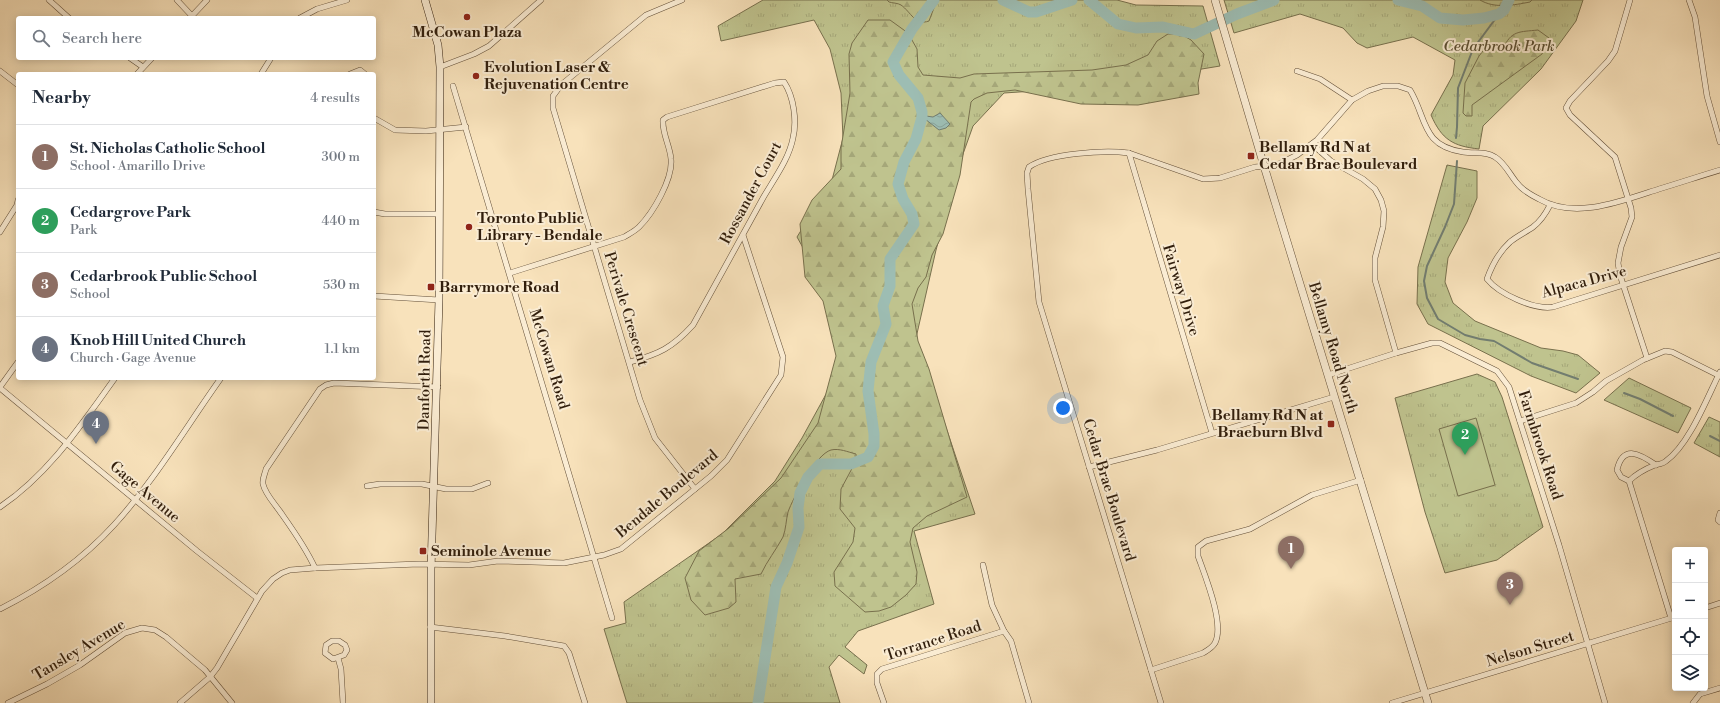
<!DOCTYPE html>
<html lang="en">
<head>
<meta charset="utf-8">
<style>
	body { margin:0; font-family:"Libre Bodoni",serif; background:#f6f6f7; color:#1f2937 }
	.controls { position:absolute; right:12px; bottom:12px; display:grid; overflow:hidden; border-radius:4px; box-shadow:0 2px 10px #0003 }
	.controls button { width:36px; height:36px; display:grid; place-items:center; padding:0; border:0; border-bottom:1px solid #e0e1e3; background:#fff; color:#1f2937; font:20px sans-serif }
	.you { position:absolute; left:1063px; top:408px; width:14px; height:14px; margin:-10px; border:3px solid #fff; border-radius:50%; background:#1a73e8; box-shadow:0 0 0 6px #1a73e833 }
	.badge { display:grid; place-items:center; width:26px; height:26px; border-radius:50%; background:#8f2418; color:#fff; font-size:13px; font-weight:700 }
	.pin { position:absolute; translate:-50% -33px; filter:drop-shadow(0 1px 2px #0008) }
	.pin::after { content:''; position:absolute; top:21px; width:14px; height:12px; background:inherit; clip-path:polygon(0 0,100% 0,50% 100%) }
	.list { margin:0; padding:0; list-style:none }
	h2 { display:flex; justify-content:space-between; align-items:center; height:52px; margin:0; padding:0 16px; font-size:17px }
	h2 small { font-size:13px; font-weight:400; color:#747a83 }
	.list li { display:grid; grid-template-columns:26px 1fr auto; gap:12px; align-items:center; box-sizing:border-box; height:64px; padding:0 16px; border-top:1px solid #e0e1e3 }
	.list b { display:block; font-size:15px; white-space:nowrap }
	.list p { margin:0; font-size:13px; white-space:nowrap; color:#747a83 }
	.list em { font-size:13px; font-style:normal; color:#747a83 }
	.icon { flex:none; width:22px; height:22px; fill:none; stroke:currentColor; stroke-width:2; stroke-linecap:round; stroke-linejoin:round }
	.map { position:relative; flex:none; width:1720px; height:703px; overflow:hidden }
	.search { position:absolute; background:#fff; box-shadow:0 2px 10px #0003; left:16px; top:16px; width:360px; height:44px; display:flex; align-items:center; gap:10px; box-sizing:border-box; padding:0 14px; border-radius:4px; color:#747a83; font-size:15px }
	.panel { position:absolute; background:#fff; box-shadow:0 2px 10px #0003; left:16px; top:72px; width:360px; height:308px; border-radius:4px }
	.map>svg:first-child { display:block }
	.grass { fill:url(#grass-tufts); stroke:#78704d }
	.forest { fill:url(#forest-firs); stroke:#78704d }
	.garden { fill:#bfc38e; stroke:#78704d }
	.water { fill:url(#water-waves); stroke:#727d70 }
	.lines { fill:none; stroke-linecap:round; stroke-linejoin:round }
	.stream { stroke:#727d70; stroke-width:2 }
	.river { stroke:#9dbdb3; stroke-width:11 }
	.minor-casing { stroke:#634f38; stroke-width:6 }
	.tertiary-casing { stroke:#634f38; stroke-width:8 }
	.secondary-casing { stroke:#311e0c; stroke-width:8 }
	.minor { stroke:#faecd3; stroke-width:5 }
	.tertiary { stroke:#faecd3; stroke-width:7 }
	.secondary { stroke:#faecd3; stroke-width:7 }
	.poi-dot { fill:#8f2418; stroke:#faecd3; stroke-width:1.5 }
	.labels { text-anchor:middle; dominant-baseline:central; stroke-width:4; stroke-linejoin:round; paint-order:stroke }
	.poi-label { font-size:15px; font-weight:bold; fill:#311e0c; stroke:#faecd3; text-anchor:start }
	.park-label { font-size:15px; font-style:italic; fill:#5c5033; stroke:#faecd3 }
	.street-label { font-size:15px; fill:#311e0c; stroke:#faecd3 }
</style>
</head>
<body>
<div class="map">
<svg width="1720" height="703" viewBox="0 0 1720 703">
	<defs>
		<pattern id="grass-tufts" width="24" height="20" patternUnits="userSpaceOnUse"><rect width="24" height="20" fill="#bfc38e"/><path d="M3 7l-1-3M5 7V3M7 7l1-3M15 17l-1-3M17 17v-4M19 17l1-3" fill="none" stroke="#a5a779"/></pattern>
		<pattern id="forest-firs" width="22" height="20" patternUnits="userSpaceOnUse"><rect width="22" height="20" fill="#bfc38e"/><path d="M5 1l3.5 6h-7zM16 11l3.5 6h-7z" fill="#a5a779"/></pattern>
		<pattern id="water-waves" width="16" height="10" patternUnits="userSpaceOnUse"><rect width="16" height="10" fill="#9dbdb3"/><path d="M0 5q4-4 8 0t8 0" fill="none" stroke="#88a299"/></pattern>
	</defs>
	<rect width="100%" height="100%" fill="#f8e2bb"/>
	<filter id="stains"><feTurbulence type="fractalNoise" baseFrequency=".005" numOctaves="4"/><feColorMatrix values="0 0 0 0 .2 0 0 0 0 .09 0 0 0 0 .02 0 0 0 .5 -.17"/></filter>
	<radialGradient id="worn" r=".72"><stop offset=".6" stop-color="#630" stop-opacity="0"/><stop offset="1" stop-color="#630" stop-opacity=".3"/></radialGradient>
	<g class="grass">
		<path d="M763 0H1117L1136 5 1203 6 1220 66C1148 78 1077 89 1004 93L973 126 963 154 936 250 916 338 975 514 914 531 934 604 858 631 845 647 867 665 864 674 839 655 829 667 840 703H627L604 629 626 623 624 602 722 534 775 481 802 438 842 365 830 296 797 237 832 180 843 138 841 93 830 49 814 20 721 41 718 26Z"/>
		<path d="M1224 0H1583L1576 21 1541 69 1483 126 1479 149C1453 146 1442 140 1431 115L1453 75 1455 60 1413 37 1367 48 1357 43 1343 28 1300 14 1234 33Z"/>
		<path d="M1447 165 1477 171V198L1467 222 1448 258 1445 282 1453 303 1475 321 1541 348 1563 351 1578 355 1600 373 1576 393 1531 376 1428 324 1417 304 1418 267Z"/>
		<path d="M1477 374 1495 382 1502 397 1543 527 1497 560 1445 573 1425 512 1395 398Z"/>
		<path d="M1629 378 1691 408 1678 433 1604 400Z"/>
		<path d="M1709 417 1720 422V457L1694 443Z"/>
	</g>
	<g class="forest">
		<path d="M887 0H937L929 21C915 26 911 12 901 5 898 3 892 3 889 2Z"/>
		<path d="M1480 0H1532L1530 2C1514 5 1495 9 1480 0Z"/>
		<path d="M868 20H890L908 33 917 49 918 67 923 75 960 78 974 74 1092 70 1126 65 1148 55 1157 41 1168 34H1181L1191 40 1204 54 1198 83 1199 94 1138 105 1081 104 1015 90 987 93 974 99 971 102 960 175 943 234 932 255 926 277 918 288 912 304 918 341 929 369 967 497 927 516 913 528 910 542 917 572 916 584 906 595 891 607 879 611 865 612 835 586 834 572 853 542 855 528 840 509 841 489 856 461V454C848 452 839 448 831 450 816 454 793 498 788 512 786 520 786 529 783 537 776 550 767 561 761 574L735 579 736 602 729 608 705 615 691 600 685 578 699 551 729 528 781 478 818 423 836 356 823 301 805 277 800 224 812 200 841 169V148L850 93 849 54 852 43Z"/>
		<path d="M1538 30 1549 38 1542 54 1472 105V116H1466L1463 113 1465 83 1479 56 1483 51 1503 49C1511 30 1520 32 1538 30Z"/>
	</g>
	<path class="garden" d="M1476 418 1495 485 1458 496 1439 429Z"/>
	<path class="water" d="M940 113 950 124 946 128 939 130 925 119 926 116 933 117Z"/>
	<g class="lines">
		<g class="stream">
			<path d="M1456 138 1457 127 1458 88 1473 49 1499 14"/>
			<path d="M1457 161 1454 204 1445 227 1427 266 1424 281 1427 298 1438 319 1465 335 1480 339 1494 341 1532 363 1578 379"/>
			<path d="M1624 393 1640 399 1673 416"/>
			<path d="M1710 436 1720 441"/>
		</g>
		<g class="river">
			<path d="M1003 0 1029 12H1036L1072 0"/>
			<path d="M1089 0 1118 24 1136 28 1163 27 1194 34 1237 14 1274 0"/>
			<path d="M1398 0 1422 6 1440 18 1463 20 1484 18 1499 14 1504 10 1509 0"/>
			<path d="M758 703 776 587 787 563 799 527 798 508 800 493 808 477 820 464H851L868 457 874 446V434L868 391 871 362 886 324 883 306 890 286V259L914 224 912 214 903 199 898 184 904 162 916 139 922 117V112L918 98 899 75 893 62 912 29 934 0"/>
		</g>
		<defs>
			<g id="minor">
				<path d="M49 0 69 18"/>
				<path d="M177 0 192 16"/>
				<path d="M682 0 646 15 561 85 553 96V108L640 400 655 438 695 489"/>
				<path d="M1630 0 1615 51 1608 61 1570 101 1566 108 1570 115 1615 157 1631 208 1632 217 1621 247 1618 263 1620 275 1647 358"/>
				<path d="M1689 0 1695 17 1707 96 1720 142"/>
				<path d="M190 18 207 0"/>
				<path d="M300 18 317 9 347 0"/>
				<path d="M130 58 143 67"/>
				<path d="M440 67 474 54 489 46 541 0"/>
				<path d="M0 71 18 85"/>
				<path d="M1297 71 1320 79 1352 100"/>
				<path d="M137 74 152 58"/>
				<path d="M261 74 271 58"/>
				<path d="M350 74 360 70 365 74"/>
				<path d="M453 86 612 618"/>
				<path d="M374 118 395 130 426 131 466 127"/>
				<path d="M1312 144 1331 161 1363 179 1375 189 1381 200 1384 211 1383 227 1375 258V280L1396 353"/>
				<path d="M1129 153 1212 433"/>
				<path d="M1550 205C1546 213 1541 221 1533 227 1526 232 1517 236 1510 242 1499 252 1492 265 1487 279 1499 294 1534 310 1553 307L1720 255"/>
				<path d="M374 212 385 214H439"/>
				<path d="M0 232 17 205 18 200"/>
				<path d="M510 273 624 237C629 234 635 231 639 227 653 213 673 179 671 159 670 146 662 133 663 120L667 117 775 83 784 82C794 97 797 121 793 138 789 159 774 179 763 198 740 240 716 283 693 325 672 348 659 354 630 362"/>
				<path d="M374 296 439 300"/>
				<path d="M1328 375 1396 353 1432 343H1440L1497 371 1509 387 1559 545 1605 703"/>
				<path d="M0 387 18 362"/>
				<path d="M0 388 197 551 257 598"/>
				<path d="M1520 421 1576 403 1593 392 1606 381 1643 360 1665 351 1672 352 1720 376"/>
				<path d="M1089 467 1157 450 1334 397"/>
				<path d="M1629 481 1621 477 1617 470C1623 444 1640 454 1656 465"/>
				<path d="M367 486 380 484H422L446 489H472L488 483"/>
				<path d="M0 507C49 474 81 425 115 378"/>
				<path d="M1720 513 1718 520 1720 522"/>
				<path d="M983 565 992 605 1004 631 1011 641 1029 703"/>
				<path d="M315 568C306 548 293 530 281 513 275 504 265 494 263 484 262 479 265 474 266 469L320 389 326 385 334 383 438 387"/>
				<path d="M1705 608 1720 603"/>
				<path d="M0 609C42 588 82 560 114 525 155 480 186 427 221 378"/>
				<path d="M1671 618 1629 481C1636 474 1645 469 1655 465 1659 464 1663 464 1666 461 1689 445 1707 398 1720 372"/>
				<path d="M430 627 505 636 564 646 569 653 585 703"/>
				<path d="M332 641H339L345 645 347 650 344 655 333 659 325 653 326 645Z"/>
				<path d="M338 658 341 669 343 703"/>
				<path d="M1151 670 1203 653C1208 650 1212 648 1215 643 1225 624 1205 576 1198 556V547L1206 541 1250 529 1312 495 1361 480"/>
				<path d="M8 703 47 684 80 665 125 633 142 628 155 630 166 637 205 670 232 703"/>
				<path d="M180 703 210 677 217 668 262 591 273 579 282 573 290 570 315 568 419 564 469 565 498 561 564 563 604 555 621 549 711 476 727 460 781 375 783 357 743 235"/>
				<path d="M884 703 877 683V674L882 669 1004 631"/>
				<path d="M1161 703 1039 302 1028 189 1027 173 1029 167C1049 153 1105 150 1129 153L1203 179 1220 178 1255 167 1277 165 1297 155 1317 140 1352 100 1368 91 1383 86H1398L1410 90C1427 118 1421 146 1463 152 1474 154 1486 151 1495 157 1505 163 1510 175 1517 183 1522 190 1531 195 1539 199 1575 220 1622 201 1659 189 1679 183 1700 176 1720 170"/>
				<path d="M1392 703 1675 617"/>
				<path d="M1693 703 1700 694 1720 688"/>
			</g>
			<path id="tertiary" d="M1215 0 1264 166 1428 703"/>
			<path id="secondary" d="M425 0 438 45 440 67 439 300 431 570V703"/>
		</defs>
		<use href="#minor" class="minor-casing"/>
		<use href="#tertiary" class="tertiary-casing"/>
		<use href="#secondary" class="secondary-casing"/>
		<use href="#minor" class="minor"/>
		<use href="#tertiary" class="tertiary"/>
		<use href="#secondary" class="secondary"/>
	</g>
	<g class="poi-dot">
		<circle cx="467" cy="17" r="4"/>
		<circle cx="476" cy="76" r="4"/>
		<rect x="1247" y="152" width="8" height="8" rx="2"/>
		<circle cx="469" cy="227" r="4"/>
		<rect x="427" y="283" width="8" height="8" rx="2"/>
		<rect x="1327" y="420" width="8" height="8" rx="2"/>
		<rect x="419" y="547" width="8" height="8" rx="2"/>
	</g>
	<g class="labels">
		<g class="poi-label">
			<text x="467" y="32" text-anchor="middle">McCowan Plaza</text>
			<text x="484" y="67">Evolution Laser &amp;<tspan x="484" dy="17">Rejuvenation Centre</tspan></text>
			<text x="1259" y="147">Bellamy Rd N at<tspan x="1259" dy="17">Cedar Brae Boulevard</tspan></text>
			<text x="477" y="218">Toronto Public<tspan x="477" dy="17">Library - Bendale</tspan></text>
			<text x="439" y="287">Barrymore Road</text>
			<text x="1323" y="415" text-anchor="end">Bellamy Rd N at<tspan x="1323" dy="17">Braeburn Blvd</tspan></text>
			<text x="431" y="551">Seminole Avenue</text>
		</g>
		<g class="park-label">
			<text x="1499" y="46">Cedarbrook Park</text>
		</g>
		<g class="street-label">
			<text transform="translate(751 193) rotate(-62)">Rossander Court</text>
			<text transform="translate(1584 282) rotate(-15)">Alpaca Drive</text>
			<text transform="translate(1181 290) rotate(73)">Fairway Drive</text>
			<text transform="translate(626 309) rotate(73)">Perivale Crescent</text>
			<text transform="translate(1333 348) rotate(73)">Bellamy Road North</text>
			<text transform="translate(549 359) rotate(73)">McCowan Road</text>
			<text transform="translate(425 380) rotate(-89)">Danforth Road</text>
			<text transform="translate(1540 445) rotate(72)">Farmbrook Road</text>
			<text transform="translate(1109 490) rotate(73)">Cedar Brae Boulevard</text>
			<text transform="translate(145 492) rotate(40)">Gage Avenue</text>
			<text transform="translate(667 494) rotate(-40)">Bendale Boulevard</text>
			<text transform="translate(933 641) rotate(-18)">Torrance Road</text>
			<text transform="translate(1530 649) rotate(-17)">Nelson Street</text>
			<text transform="translate(79 650) rotate(-31)">Tansley Avenue</text>
		</g>
	</g>
	<rect width="100%" height="100%" filter="url(#stains)"/>
	<rect width="100%" height="100%" fill="url(#worn)"/>
</svg>
<div class="controls">
<button>+</button>
<button>−</button>
<button><svg class="icon" aria-label="locate" viewBox="0 0 24 24"><circle cx="12" cy="12" r="6"/><path d="M12 2v4M12 18v4M2 12h4M18 12h4"/></svg></button>
<button><svg class="icon" aria-label="layers" viewBox="0 0 24 24"><path d="M12 4l9 5-9 5-9-5zM3 14l9 5 9-5"/></svg></button>
</div>
<div class="you"></div>
<div class="pin badge" style="left:1291px;top:569px;background:#8d6e63">1</div>
<div class="pin badge" style="left:1465px;top:455px;background:#2e9e5b">2</div>
<div class="pin badge" style="left:1510px;top:605px;background:#8d6e63">3</div>
<div class="pin badge" style="left:96px;top:444px;background:#6b7280">4</div>
<div class="search"><svg class="icon" aria-label="search" viewBox="0 0 24 24"><circle cx="10" cy="10" r="6"/><path d="M15 15l6 6"/></svg>Search here</div>
<section class="panel">
<h2>Nearby<small>4 results</small></h2>
<ul class="list">
<li><span class="badge" style="background:#8d6e63">1</span><div><b>St. Nicholas Catholic School</b><p>School · Amarillo Drive</p></div><em>300 m</em></li>
<li><span class="badge" style="background:#2e9e5b">2</span><div><b>Cedargrove Park</b><p>Park</p></div><em>440 m</em></li>
<li><span class="badge" style="background:#8d6e63">3</span><div><b>Cedarbrook Public School</b><p>School</p></div><em>530 m</em></li>
<li><span class="badge" style="background:#6b7280">4</span><div><b>Knob Hill United Church</b><p>Church · Gage Avenue</p></div><em>1.1 km</em></li>
</ul>
</section>
</div>
</body>
</html>
